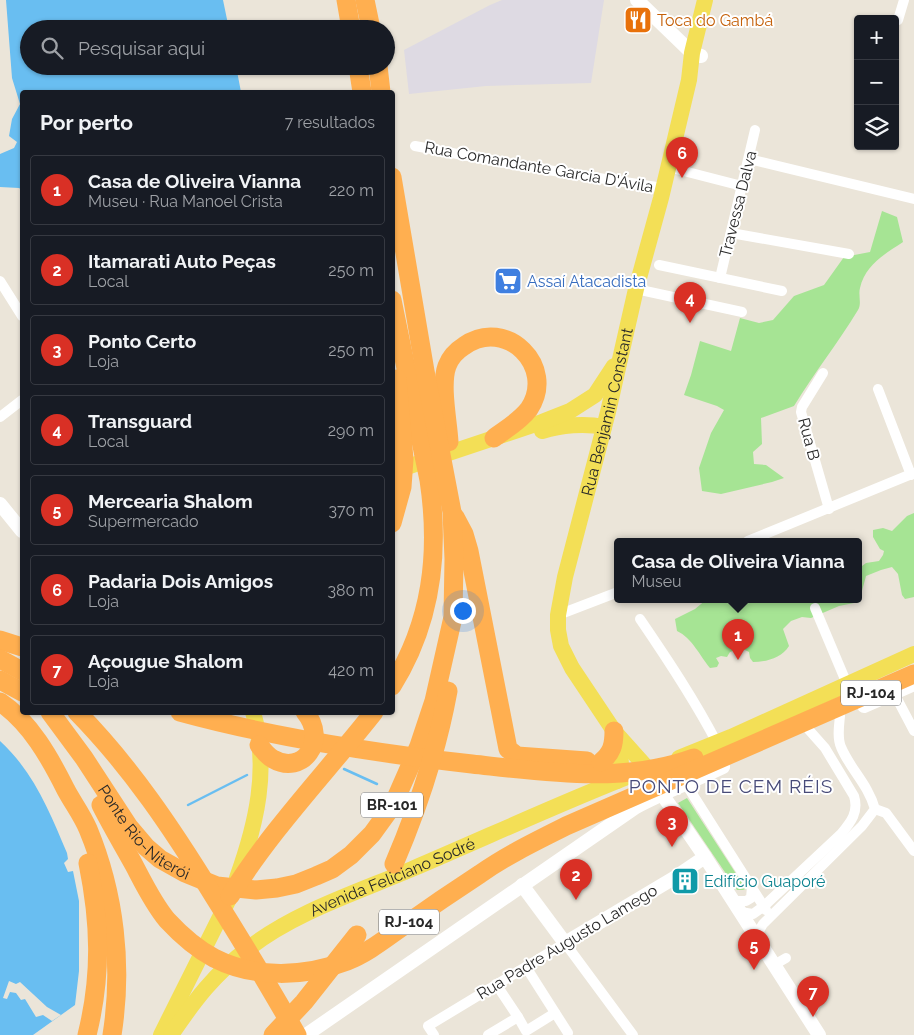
<!DOCTYPE html>
<html lang="pt">
<head>
<meta charset="utf-8">
<style>
	body { margin:0; font-family:Raleway,sans-serif; background:#242831; color:#f1f3f6 }
	.controls { position:absolute; right:15px; top:15px; display:grid; overflow:hidden; border-radius:5px; box-shadow:0 1px 4px #0004 }
	.controls button { width:45px; height:45px; display:grid; place-items:center; padding:0; border:0; border-bottom:1px solid #363941; background:#171b24; color:#f1f3f6; font:25px sans-serif }
	.you { position:absolute; left:462px; top:610px; width:18px; height:18px; margin:-12px; border:4px solid #fff; border-radius:50%; background:#1a73e8; box-shadow:0 0 0 8px #1a73e833 }
	.badge { display:grid; place-items:center; width:32px; height:32px; border-radius:50%; background:#d93025; color:#fff; font-size:16px; font-weight:700 }
	.pin { position:absolute; translate:-50% -41px; filter:drop-shadow(0 1px 2px #0008) }
	.pin::after { content:''; position:absolute; top:26px; width:18px; height:15px; background:inherit; clip-path:polygon(0 0,100% 0,50% 100%) }
	.popup { position:absolute; left:614px; top:538px; width:248px; height:65px; box-sizing:border-box; display:grid; place-content:center; border-radius:5px; background:#171b24; filter:drop-shadow(0 1px 4px #0005); font-size:16px; white-space:nowrap; color:#9ea1a6 }
	.popup b { font-size:19px; color:#f1f3f6 }
	.popup::after { content:''; position:absolute; left:50%; top:100%; margin-left:-10px; border:10px solid transparent; border-top-color:#171b24 }
	.list { margin:0; padding:0; list-style:none }
	h2 { display:flex; justify-content:space-between; align-items:center; height:65px; margin:0; padding:0 20px; font-size:21px }
	h2 small { font-size:16px; font-weight:400; color:#9ea1a6 }
	.list li { display:grid; grid-template-columns:32px 1fr auto; gap:15px; align-items:center; box-sizing:border-box; height:70px; margin:0 10px 10px; padding:0 10px; border:1px solid #363941; border-radius:5px }
	.list b { display:block; font-size:19px; white-space:nowrap }
	.list p { margin:0; font-size:16px; white-space:nowrap; color:#9ea1a6 }
	.list em { font-size:16px; font-style:normal; color:#9ea1a6 }
	.icon { flex:none; width:28px; height:28px; fill:none; stroke:currentColor; stroke-width:2; stroke-linecap:round; stroke-linejoin:round }
	.map { position:relative; flex:none; width:914px; height:1035px; overflow:hidden }
	.search { position:absolute; background:#171b24; box-shadow:0 1px 4px #0004; left:20px; top:20px; width:375px; height:55px; display:flex; align-items:center; gap:12px; box-sizing:border-box; padding:0 18px; border-radius:28px; color:#9ea1a6; font-size:19px }
	.panel { position:absolute; background:#171b24; box-shadow:0 1px 4px #0004; left:20px; top:90px; width:375px; height:625px; border-radius:5px }
	.map>svg:first-child { display:block }
	.industrial { fill:#dedae3 }
	.green { fill:#a6e494 }
	.water { fill:#69bef1 }
	.pier { fill:#ebe5d9 }
	.lines { fill:none; stroke-linecap:round; stroke-linejoin:round }
	.stream { stroke:#69bef1; stroke-width:2.5 }
	.street { stroke:#fff; stroke-width:10 }
	.secondary { stroke:#fff; stroke-width:14 }
	.primary { stroke:#f3df56; stroke-width:16 }
	.highway { stroke:#ffaf50; stroke-width:19 }
	.labels { text-anchor:middle; dominant-baseline:central; stroke-width:4; stroke-linejoin:round; paint-order:stroke }
	.shield { fill:#fff; stroke:#686868; stroke-width:1 }
	.shield-label { font-size:15px; font-weight:bold; fill:#282828 }
	.food-label { font-size:16px; fill:#c56008; stroke:#fff; text-anchor:start }
	.street-label { font-size:16px; fill:#282828; stroke:#fff }
	.shop-label { font-size:16px; fill:#366cbe; stroke:#fff; text-anchor:start }
	.culture-label { font-size:16px; fill:#0d838f; stroke:#fff; text-anchor:start }
	.quarter-label { font-size:19px; letter-spacing:1px; fill:#484b79; stroke:#fff }
</style>
</head>
<body>
<div class="map">
<svg width="914" height="1035" viewBox="0 0 914 1035">
	<rect width="100%" height="100%" fill="#ebe5d9"/>
	<path class="industrial" d="M502 0H604L591 83 486 86 409 94 404 50 490 5Z"/>
	<g class="green">
		<path d="M882 211 897 217 903 242C885 254 865 265 860 288 858 295 862 304 858 310 838 343 814 373 794 406L761 418 762 444 753 452 754 464 766 465 784 478 772 482 721 494 702 491 699 468 711 433 724 410 717 406 684 395 691 375 700 341 731 351 740 318 759 323 773 320 794 296 824 285 844 257 870 252Z"/>
		<path d="M914 513V597L905 599 902 595 898 574 892 567 881 570 866 576 859 602 839 606 811 618 802 617 791 621 783 629 789 646C782 658 766 662 753 662L750 658 749 652 741 648 730 652 727 657 721 656 716 658 719 663 717 667 710 668C700 656 692 638 677 631L675 619 695 609 707 599 712 602 718 599H858V565L862 566 866 563 879 561 883 555 884 551 880 549 873 537V530L883 528 892 531 907 516Z"/>
		<path d="M687 798 744 886 745 889 743 890H737L678 803Z"/>
	</g>
	<g class="water">
		<path d="M6 0H223L229 29H29V66H236L241 92H22V190L19 188 0 187V154L14 148 17 142 9 136 12 119 20 104 12 78Z"/>
		<path d="M0 741C34 772 50 813 67 853L68 859 64 863 68 872 73 871 79 901V971L75 1005 33 1035H0Z"/>
	</g>
	<path class="pier" d="M9 981 16 984 20 982 47 1007 61 1015 52 1021 43 1015 36 1017 25 999 21 1000 16 993 10 992 7 999 3 998Z"/>
	<g class="lines">
		<g class="stream">
			<path d="M344 769 377 784"/>
			<path d="M188 805 247 775"/>
		</g>
		<g class="street">
			<path d="M898 20 904 0"/>
			<path d="M415 146 516 165 663 188"/>
			<path d="M749 159 914 199"/>
			<path d="M668 167 742 186"/>
			<path d="M731 233 849 254"/>
			<path d="M659 265 782 291"/>
			<path d="M720 278 755 130"/>
			<path d="M0 281 22 316"/>
			<path d="M636 289 742 312"/>
			<path d="M823 373 802 407 801 412 829 509"/>
			<path d="M878 389 911 475"/>
			<path d="M0 417 22 400"/>
			<path d="M748 541 914 473"/>
			<path d="M815 608 847 684"/>
			<path d="M558 615 618 592"/>
			<path d="M640 619C668 660 694 699 717 743"/>
			<path d="M894 693 914 731"/>
			<path d="M686 784 766 910"/>
			<path d="M875 809 886 813 914 851"/>
			<path d="M733 901H746L751 898 752 887"/>
			<path d="M740 912 753 914 764 906 841 834C851 822 859 812 854 796L825 748 809 730"/>
			<path d="M757 938 760 929 763 924 862 826 875 809C868 784 850 769 841 747 837 738 839 726 840 716"/>
			<path d="M774 965 786 958"/>
			<path d="M526 967 568 1033"/>
			<path d="M805 1014 814 1008"/>
			<path d="M518 1017 526 1031 555 1013"/>
			<path d="M434 1035 428 1026 565 943 633 1035"/>
			<path d="M488 1035 518 1017 496 984"/>
		</g>
		<g class="secondary">
			<path d="M637 0 692 53 701 56"/>
			<path d="M0 504 22 531"/>
			<path d="M864 706 914 684"/>
			<path d="M662 794 705 857 819 1035"/>
			<path d="M522 885 565 943 674 878 705 857"/>
			<path d="M306 1035 636 807C664 792 694 781 723 767"/>
		</g>
		<g class="primary">
			<path d="M542 431C561 425 585 423 604 427"/>
			<path d="M392 472 542 422 570 411 595 395 614 366"/>
			<path d="M614 734C619 751 625 764 617 781"/>
			<path d="M679 758 731 737 914 654"/>
			<path id="s1" d="M653 778 648 769 614 731 572 668 561 646 558 630V615L565 577 608 412 636 289 661 198 689 80 692 53 705 0"/>
			<path d="M237 878C256 825 270 768 253 712"/>
			<path d="M161 1035 228 901"/>
			<path id="s2" d="M171 1035C194 1001 215 973 249 948 295 912 358 892 412 869 485 838 558 804 632 775"/>
		</g>
		<g class="highway">
			<path d="M346 0 351 29"/>
			<path d="M365 0 371 29"/>
			<path d="M358 66 362 92"/>
			<path d="M378 66 381 92"/>
			<path d="M392 300 429 480C440 553 432 622 392 686"/>
			<path d="M449 442C448 422 440 385 447 366 450 358 456 351 464 346 506 316 557 367 529 409 520 421 506 429 494 438"/>
			<path d="M455 517 464 534 469 551 508 749 517 756 587 761"/>
			<path d="M392 523 402 487 404 459 397 379"/>
			<path d="M0 640 22 647"/>
			<path d="M0 659 22 671"/>
			<path d="M0 680 22 692"/>
			<path d="M0 702C30 722 50 758 66 790 73 803 82 815 88 829 115 894 123 966 112 1035"/>
			<path id="s3" d="M50 712 84 758 129 827 146 847 160 859 185 873 217 886 256 890 277 888 296 884 316 876 332 869 351 855 372 834 393 805 419 746 434 701 453 617 454 559 452 512 425 371 392 177"/>
			<path d="M77 712C131 767 173 830 213 895 242 941 270 988 297 1035"/>
			<path d="M180 712C275 738 374 753 472 764 545 772 623 784 694 758"/>
			<path d="M259 745C263 750 267 756 273 759 302 776 329 741 305 712"/>
			<path d="M601 762C612 753 614 745 614 731"/>
			<path d="M101 805C111 825 123 845 134 865 144 884 153 903 167 920 180 934 197 949 214 958 255 979 305 977 347 961 368 953 386 938 405 925 429 908 454 891 480 874 507 855 536 841 566 826L914 674"/>
			<path d="M394 864C418 808 437 751 448 691"/>
			<path d="M230 896C271 830 325 774 374 712"/>
			<path d="M87 1035C102 975 100 922 88 863"/>
			<path d="M273 1035 304 1002 357 935"/>
		</g>
	</g>
	<defs>
		<symbol id="restaurant-square" viewBox="-11 -11 22 22"><rect x="-9" y="-9" width="18" height="18" rx="4" fill="#e8710a" stroke="#fff"/><path d="M-5-6h1v4h1v-4h1v4h1v-4h1v5L-1.5 .5V6h-2V.5L-5-1ZM5-6V6H3V1.5H1.5Q1.5-4 5-6Z" fill="#fff"/></symbol>
		<symbol id="supermarket-square" viewBox="-11 -11 22 22"><rect x="-9" y="-9" width="18" height="18" rx="4" fill="#3f7fe0" stroke="#fff"/><path d="M-6-5.5h2.5l.6 2H6L4.5 2H-2.5L-4.4-4H-6ZM-1.5 3.2a1.3 1.3 0 1 0 .1 0ZM3 3.2a1.3 1.3 0 1 0 .1 0Z" fill="#fff"/></symbol>
		<symbol id="building-square" viewBox="-11 -11 22 22"><rect x="-9" y="-9" width="18" height="18" rx="4" fill="#0f9aa8" stroke="#fff"/><path d="M-4-6H4V6H1V3H-1V6H-4ZM-2.5-4.3h1.7v1.8h-1.7ZM.8-4.3h1.7v1.8H.8ZM-2.5-1h1.7V.8h-1.7ZM.8-1h1.7V.8H.8Z" fill="#fff"/></symbol>
	</defs>
	<g fill-rule="evenodd">
		<use href="#restaurant-square" x="622" y="4" width="32" height="32"/>
		<use href="#supermarket-square" x="492" y="265" width="32" height="32"/>
		<use href="#building-square" x="669" y="865" width="32" height="32"/>
	</g>
	<g class="labels">
		<g class="shield">
			<rect x="841" y="680.5" width="60" height="25" rx="4"/>
			<rect x="361" y="792.5" width="62" height="25" rx="4"/>
			<rect x="379" y="909.5" width="60" height="25" rx="4"/>
		</g>
		<g class="shield-label">
			<text x="871" y="693">RJ-104</text>
			<text x="392" y="805">BR-101</text>
			<text x="409" y="922">RJ-104</text>
		</g>
		<g class="food-label">
			<text x="657" y="20">Toca do Gambá</text>
		</g>
		<g class="street-label">
			<text transform="translate(539 167) rotate(10)">Rua Comandante Garcia D'Ávila</text>
			<text transform="translate(738 204) rotate(-76)">Travessa Dalva</text>
			<text stroke="none"><textPath href="#s1" startOffset="402">Rua Benjamin Constant</textPath></text>
			<text transform="translate(809 439) rotate(75)">Rua B</text>
			<text stroke="none"><textPath href="#s3" startOffset="154">Ponte Rio-Niterói</textPath></text>
			<text stroke="none"><textPath href="#s2" startOffset="278">Avenida Feliciano Sodré</textPath></text>
			<text transform="translate(567 942) rotate(-31)">Rua Padre Augusto Lamego</text>
		</g>
		<g class="shop-label">
			<text x="527" y="281">Assaí Atacadista</text>
		</g>
		<g class="culture-label">
			<text x="704" y="881">Edifício Guaporé</text>
		</g>
		<g class="quarter-label">
			<text x="731" y="786">PONTO DE CEM RÉIS</text>
		</g>
	</g>
</svg>
<div class="controls">
<button>+</button>
<button>−</button>
<button><svg class="icon" aria-label="layers" viewBox="0 0 24 24"><path d="M12 4l9 5-9 5-9-5zM3 14l9 5 9-5"/></svg></button>
</div>
<div class="you"></div>
<div class="pin badge" style="left:738px;top:660px">1</div>
<div class="popup"><b>Casa de Oliveira Vianna</b>Museu</div>
<div class="pin badge" style="left:576px;top:900px">2</div>
<div class="pin badge" style="left:672px;top:847px">3</div>
<div class="pin badge" style="left:690px;top:323px">4</div>
<div class="pin badge" style="left:754px;top:970px">5</div>
<div class="pin badge" style="left:682px;top:178px">6</div>
<div class="pin badge" style="left:813px;top:1017px">7</div>
<div class="search"><svg class="icon" aria-label="search" viewBox="0 0 24 24"><circle cx="10" cy="10" r="6"/><path d="M15 15l6 6"/></svg>Pesquisar aqui</div>
<section class="panel">
<h2>Por perto<small>7 resultados</small></h2>
<ul class="list">
<li><span class="badge">1</span><div><b>Casa de Oliveira Vianna</b><p>Museu · Rua Manoel Crista</p></div><em>220 m</em></li>
<li><span class="badge">2</span><div><b>Itamarati Auto Peças</b><p>Local</p></div><em>250 m</em></li>
<li><span class="badge">3</span><div><b>Ponto Certo</b><p>Loja</p></div><em>250 m</em></li>
<li><span class="badge">4</span><div><b>Transguard</b><p>Local</p></div><em>290 m</em></li>
<li><span class="badge">5</span><div><b>Mercearia Shalom</b><p>Supermercado</p></div><em>370 m</em></li>
<li><span class="badge">6</span><div><b>Padaria Dois Amigos</b><p>Loja</p></div><em>380 m</em></li>
<li><span class="badge">7</span><div><b>Açougue Shalom</b><p>Loja</p></div><em>420 m</em></li>
</ul>
</section>
</div>
</body>
</html>
